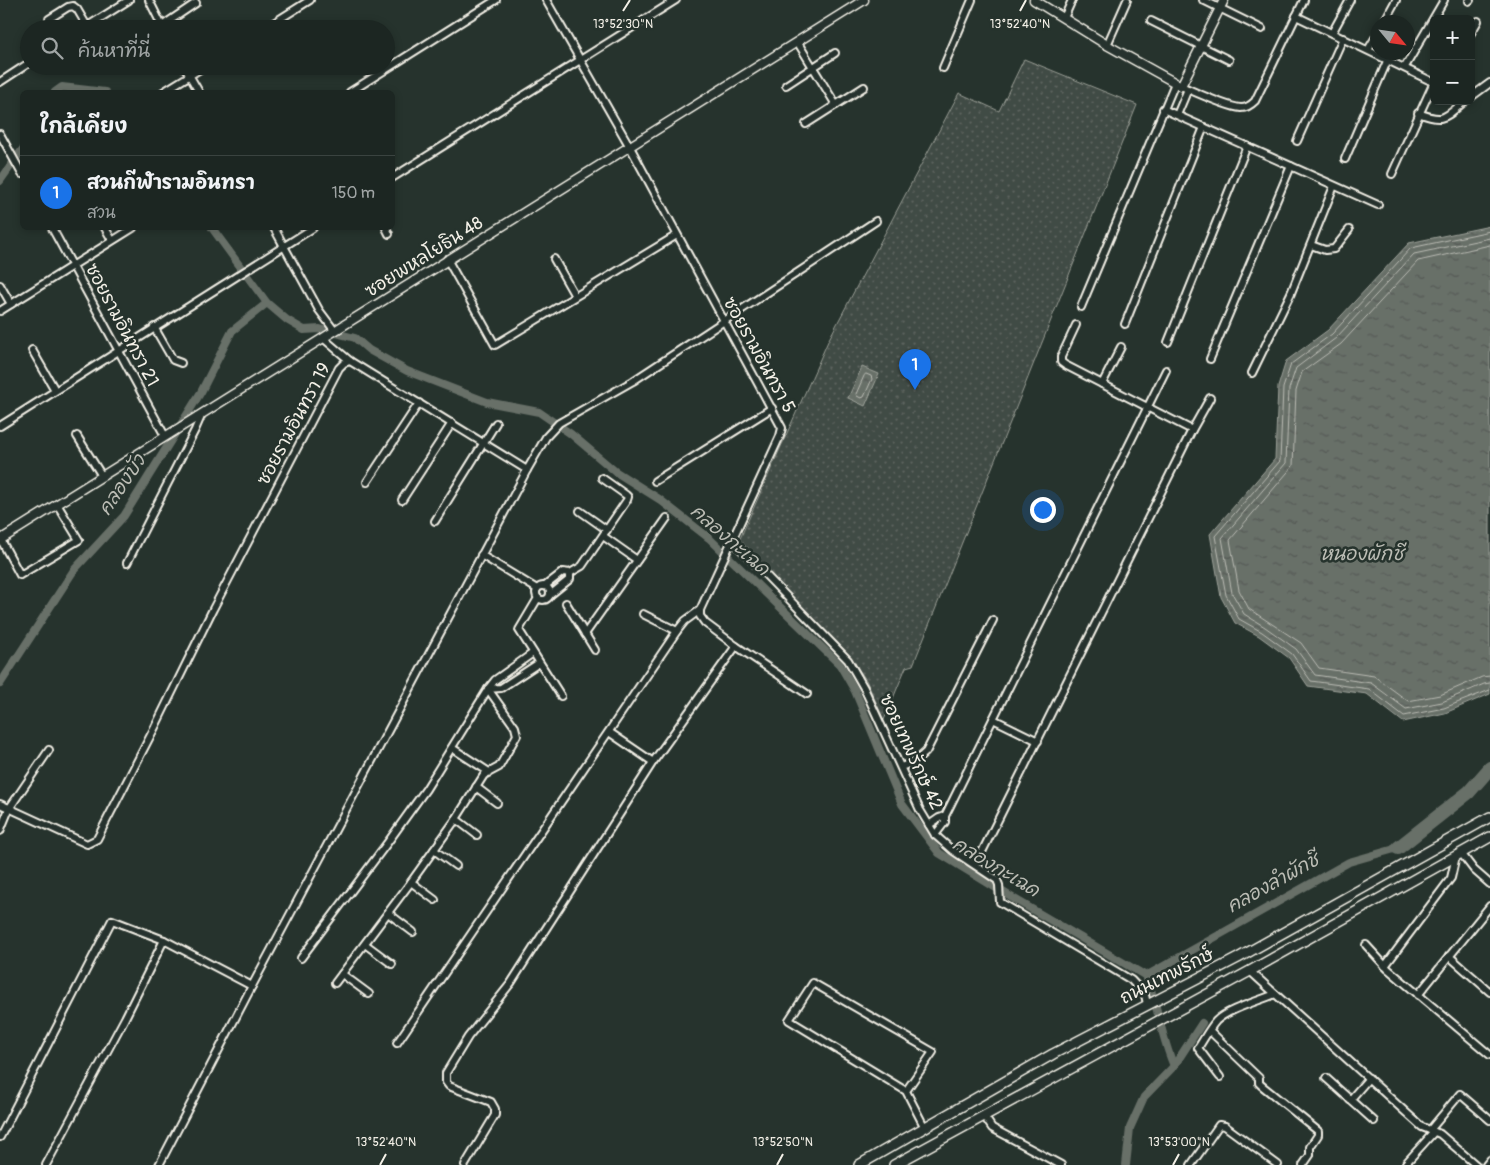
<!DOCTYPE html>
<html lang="th">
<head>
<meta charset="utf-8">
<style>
	body { margin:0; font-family:Pangolin,"Playpen Sans Thai",sans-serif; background:#252e2a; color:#f1f3f6 }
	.controls { position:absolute; right:15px; top:15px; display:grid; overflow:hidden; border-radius:8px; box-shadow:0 2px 8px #0003 }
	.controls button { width:45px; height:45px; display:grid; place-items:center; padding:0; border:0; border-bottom:1px solid #3a4340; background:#1c2622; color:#f1f3f6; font:25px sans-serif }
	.compass { position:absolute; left:1370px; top:15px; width:45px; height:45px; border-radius:50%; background:#1c2622; box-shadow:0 2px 8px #0003; rotate:119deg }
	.you { position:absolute; left:1042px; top:509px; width:18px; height:18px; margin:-12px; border:4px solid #fff; border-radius:50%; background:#1a73e8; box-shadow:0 0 0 8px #1a73e833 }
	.badge { display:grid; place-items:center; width:32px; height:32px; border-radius:50%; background:#1a73e8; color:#fff; font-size:16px; font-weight:700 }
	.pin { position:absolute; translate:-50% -41px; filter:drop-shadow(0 1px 2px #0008) }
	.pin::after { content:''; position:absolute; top:26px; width:18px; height:15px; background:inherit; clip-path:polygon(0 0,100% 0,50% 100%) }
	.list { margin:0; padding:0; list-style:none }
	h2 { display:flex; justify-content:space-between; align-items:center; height:65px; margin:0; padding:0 20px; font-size:21px }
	h2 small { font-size:16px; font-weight:400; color:#a0a5a5 }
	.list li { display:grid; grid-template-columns:32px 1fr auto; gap:15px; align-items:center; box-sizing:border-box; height:75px; padding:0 20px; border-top:1px solid #3a4340 }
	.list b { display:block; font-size:19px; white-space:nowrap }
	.list p { margin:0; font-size:16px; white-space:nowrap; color:#a0a5a5 }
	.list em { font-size:16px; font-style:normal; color:#a0a5a5 }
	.icon { flex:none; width:28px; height:28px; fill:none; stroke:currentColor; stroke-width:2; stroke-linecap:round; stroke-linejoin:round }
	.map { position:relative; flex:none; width:1490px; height:1165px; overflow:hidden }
	.search { position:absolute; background:#1c2622; box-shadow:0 2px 8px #0003; left:20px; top:20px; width:375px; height:55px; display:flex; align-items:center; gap:12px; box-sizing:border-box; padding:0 18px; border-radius:28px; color:#a0a5a5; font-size:19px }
	.panel { position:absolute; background:#1c2622; box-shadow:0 2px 8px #0003; left:20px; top:90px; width:375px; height:140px; border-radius:8px }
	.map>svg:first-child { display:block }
	.park { fill:url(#park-dots); stroke:#9a9e96 }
	.water { fill:url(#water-ripples); stroke:#9fa39b }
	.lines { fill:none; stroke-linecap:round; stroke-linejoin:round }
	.shore { stroke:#bcbdb5; stroke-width:1 }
	.canal { stroke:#676f68; stroke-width:8 }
	.river { stroke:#676f68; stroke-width:14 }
	.minor-casing { stroke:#f4f1e8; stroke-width:10 }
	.tertiary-casing { stroke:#f4f1e8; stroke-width:11 }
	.secondary-casing { stroke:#f4f1e8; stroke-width:12 }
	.minor { stroke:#26332d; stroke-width:6 }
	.tertiary { stroke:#26332d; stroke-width:8 }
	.secondary { stroke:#26332d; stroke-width:9 }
	.ticks { fill:none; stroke:#f4f1e8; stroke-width:2 }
	.labels { text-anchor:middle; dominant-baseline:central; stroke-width:5; stroke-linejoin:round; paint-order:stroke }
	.street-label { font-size:18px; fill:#f4f1e8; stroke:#26332d }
	.water-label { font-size:19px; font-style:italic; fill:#bcbdb5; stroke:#26332d }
	.ticks-label { font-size:12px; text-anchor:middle; fill:#f4f1e8; stroke:#26332d; stroke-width:5; stroke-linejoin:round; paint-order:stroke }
</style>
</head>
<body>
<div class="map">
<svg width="1490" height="1165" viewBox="0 0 1490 1165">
	<defs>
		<pattern id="park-dots" width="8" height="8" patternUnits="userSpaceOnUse" patternTransform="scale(1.25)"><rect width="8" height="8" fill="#414b45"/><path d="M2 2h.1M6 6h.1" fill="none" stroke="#5d6560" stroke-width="1.8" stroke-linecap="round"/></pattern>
		<pattern id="water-ripples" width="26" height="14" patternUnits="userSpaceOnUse" patternTransform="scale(1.25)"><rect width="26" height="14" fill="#676f68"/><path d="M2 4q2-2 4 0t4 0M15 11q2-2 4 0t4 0" fill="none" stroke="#565a55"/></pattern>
	</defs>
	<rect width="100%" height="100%" fill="#26332d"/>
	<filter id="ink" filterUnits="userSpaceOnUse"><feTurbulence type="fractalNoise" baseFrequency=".02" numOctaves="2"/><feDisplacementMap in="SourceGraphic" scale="10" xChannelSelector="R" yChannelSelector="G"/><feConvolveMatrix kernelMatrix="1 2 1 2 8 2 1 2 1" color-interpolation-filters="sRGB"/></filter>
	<g filter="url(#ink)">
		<path class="park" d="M1024 59 1137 105 913 665 906 667 884 720 866 680 851 658 738 543 829 339 959 93 999 111Z"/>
		<g class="water">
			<path d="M1490 226V694L1445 713 1403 722 1367 694 1308 686 1289 658 1259 636 1235 623 1221 597 1210 534 1275 459 1278 387 1286 361 1328 330 1409 243Z"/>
			<path d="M862 367 879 374 865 406 848 398Z"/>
		</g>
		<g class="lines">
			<g class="shore">
				<path d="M1490 231 1411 248 1332 334 1291 364 1283 388 1280 461 1215 536 1226 595 1239 619 1262 632 1292 654 1311 681 1369 689 1404 716 1444 708 1490 690"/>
				<path d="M1490 238 1414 254 1336 338 1296 368 1289 389 1286 463 1222 538 1232 593 1244 614 1265 627 1296 649 1315 675 1371 683 1406 709 1442 702 1484 684 1490 683"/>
				<path d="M1490 245 1418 261 1341 344 1302 372 1296 391 1293 466 1230 540 1239 590 1249 609 1301 643 1319 668 1374 676 1408 701 1440 695 1482 677 1490 676"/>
				<path d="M866 374 871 376 872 379 864 397 861 398 857 396 856 394 864 376Z"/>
			</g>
			<g class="canal">
				<path d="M55 92 62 87 105 92"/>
				<path d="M0 181 22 150"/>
				<path d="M212 228 267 303 287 320 304 330 320 329 355 338 369 350 407 371 487 402 539 412 571 434 616 472 659 499 709 538 840 665 855 691 902 804 939 853 1011 897 1146 976"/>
				<path d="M0 684 74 570 124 516 201 392 232 331 267 303"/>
				<path d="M1174 1066C1161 1037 1158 1005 1146 976L1349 862 1398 848"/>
				<path d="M1126 1165 1130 1128 1144 1097 1174 1066 1202 1023"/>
			</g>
			<path class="river" d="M1398 848 1469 792 1490 768"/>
			<defs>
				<g id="minor">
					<path d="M149 0 163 28"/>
					<path d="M546 0 630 147 782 428 780 436 700 610V616L705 623 736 646 807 694"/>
					<path d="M1203 0 1262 29"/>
					<path d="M1469 1 1470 0"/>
					<path d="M1296 16 1433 82"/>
					<path d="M1064 18 1072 0"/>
					<path d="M49 19 68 7 73 6 77 9 87 26"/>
					<path d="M1151 21 1229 60"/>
					<path d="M1384 22 1396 0"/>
					<path d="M162 26 196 3"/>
					<path d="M83 29 129 0"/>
					<path d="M264 29 310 0"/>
					<path d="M1332 33 1350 0"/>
					<path d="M1471 33 1478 21"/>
					<path d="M798 43 836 105"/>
					<path d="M1107 45 1127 0"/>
					<path d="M1368 50 1378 33"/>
					<path d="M184 66 199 92"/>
					<path d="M1405 67 1444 0"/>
					<path d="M943 68 972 0"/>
					<path d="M0 82 29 63"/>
					<path d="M786 85 835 53"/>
					<path d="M1181 86C1195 92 1227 107 1241 108 1246 108 1251 105 1255 101L1304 0"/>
					<path d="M163 92 205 66"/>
					<path d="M350 92 496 0"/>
					<path d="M1471 97 1490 83"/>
					<path d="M1163 109 1378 205"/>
					<path d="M1418 113C1445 123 1444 118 1465 101"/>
					<path d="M1177 115 1188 89"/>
					<path d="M806 124 864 87"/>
					<path d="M0 134 22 174"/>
					<path d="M1297 141 1343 38"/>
					<path d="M1345 159 1388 59"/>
					<path d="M1392 174 1434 82"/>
					<path d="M392 178 676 0"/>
					<path d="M52 228 165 436"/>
					<path d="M105 228 112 240"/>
					<path d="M274 228 319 310 334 330"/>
					<path d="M386 228 389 234"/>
					<path d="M1311 245 1325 250 1334 249 1349 230"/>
					<path d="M447 259 495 345 677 235"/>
					<path d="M554 259 575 296"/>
					<path d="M0 285 11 304"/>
					<path d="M1081 307 1175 83"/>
					<path d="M0 311 133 228"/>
					<path d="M1125 324 1204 127"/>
					<path d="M1076 325 1061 357V362L1065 365 1192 430"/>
					<path d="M154 327 173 360 181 363"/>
					<path d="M323 338 350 361 527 470"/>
					<path d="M1168 342 1247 146"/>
					<path d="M32 350 55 390"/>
					<path d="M1210 359 1291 166"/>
					<path d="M1252 373 1291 293 1334 186"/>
					<path d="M1102 384 1121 347"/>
					<path d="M0 426 313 228"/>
					<path d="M77 436 102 476"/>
					<path d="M655 481 772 408"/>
					<path d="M367 482 419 403"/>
					<path d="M402 500 452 423"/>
					<path d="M580 511 607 530"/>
					<path d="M435 521 496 423"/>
					<path d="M603 536 637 560"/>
					<path d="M0 538 20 575 79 540 57 504"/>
					<path d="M731 539 848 660 864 688 920 810 935 835 952 850 997 880 999 885 1000 902 1131 980 1145 995 1147 1004"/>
					<path d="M481 555 537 589"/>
					<path d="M127 563 195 430 202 414"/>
					<circle cx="543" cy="593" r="7"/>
					<path d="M545 586 563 572 570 573 582 566 627 500 628 497 626 495 602 478"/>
					<path d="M550 595 570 579V573"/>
					<path d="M538 598 519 630 561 696"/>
					<path d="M566 603 595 650"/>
					<path d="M643 614 677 631"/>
					<path d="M585 634 667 518"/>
					<path d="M488 689 501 688 539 663"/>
					<path d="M488 689 495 680 533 653"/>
					<path d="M993 719 1038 741"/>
					<path d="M609 732 653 762"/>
					<path d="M452 748 489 772"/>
					<path d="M901 767 916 761 926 752 993 620"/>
					<path d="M476 787 497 803"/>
					<path d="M0 804 87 844 97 839 155 727 213 609 339 368 344 363 350 361"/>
					<path d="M456 819 477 835"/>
					<path d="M929 825 939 818 945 816"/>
					<path d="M0 831 9 809 49 750"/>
					<path d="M935 835 945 822V816L1166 370"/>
					<path d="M434 850 456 866"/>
					<path d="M1461 853 1474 870 1490 884"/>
					<path d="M978 860 1192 430 1210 398"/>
					<path d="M411 882 435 900"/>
					<path d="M388 913 413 932"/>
					<path d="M365 944 392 964"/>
					<path d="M1366 945 1388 969 1490 1055"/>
					<path d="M1449 956 1490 992"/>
					<path d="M301 958 388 842 426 789 488 689 515 727 517 735 499 767 484 775 456 819 411 882 335 983"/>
					<path d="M1385 966 1451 878 1456 856"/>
					<path d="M1250 971 1422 1127 1440 1134 1476 1165"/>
					<path d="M342 974 369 994"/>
					<path d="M1418 995 1490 906"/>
					<path d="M1210 1031 1259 1078V1083L1261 1085 1318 1131V1135L1310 1147V1155L1303 1165"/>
					<path d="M397 1043 677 631 685 621 700 610"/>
					<path d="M1220 1077 1198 1048C1204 1039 1209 1029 1216 1021 1228 1009 1259 1001 1275 994"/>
					<path d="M1326 1078 1374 1121"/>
					<path d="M906 1091 933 1052 813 983 789 1020 906 1091 925 1128"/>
					<path d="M1350 1100 1369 1078"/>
					<path d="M984 1116 992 1128 1061 1165"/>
					<path d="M1430 1130 1460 1094 1490 1120"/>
					<path d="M0 1137 112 920 164 940 252 986"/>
					<path d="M1406 1163 1434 1132"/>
					<path d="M46 1165 125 1018 164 940"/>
					<path d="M159 1165 252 986 527 470 546 437 559 423 633 381 876 221"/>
					<path d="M465 1165 495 1115V1109L491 1102 449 1086 446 1082V1073L468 1037 511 983 653 762 736 646"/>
					<path d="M1191 1165 1219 1125 1225 1126 1278 1165"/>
					<path d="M1486 1165 1490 1160"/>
				</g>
				<g id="tertiary">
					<path d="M1034 0 1107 45 1181 86 1224 0"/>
					<path d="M0 540 864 0"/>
				</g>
				<g id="secondary">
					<path d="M859 1165 1053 1054 1238 958 1490 817"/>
					<path d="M894 1165 1250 971 1490 837"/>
				</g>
			</defs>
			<use href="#minor" class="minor-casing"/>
			<use href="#tertiary" class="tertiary-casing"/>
			<use href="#secondary" class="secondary-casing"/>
			<use href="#minor" class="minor"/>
			<use href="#tertiary" class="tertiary"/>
			<use href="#secondary" class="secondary"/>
		</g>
	</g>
	<path class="ticks" d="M623 11 630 0M1020 11 1026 0M380 1165 386 1154M777 1165 783 1154M1173 1165 1179 1154"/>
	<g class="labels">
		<g class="street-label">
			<text transform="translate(424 257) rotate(-32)">ซอยพหลโยธิน 48</text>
			<text transform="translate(122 325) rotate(62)">ซอยรามอินทรา 21</text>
			<text transform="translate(759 355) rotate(61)">ซอยรามอินทรา 5</text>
			<text transform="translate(294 424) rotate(-62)">ซอยรามอินทรา 19</text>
			<text transform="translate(911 752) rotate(65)">ซอยเทพรักษ์ 42</text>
			<text transform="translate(1167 976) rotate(-27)">ถนนเทพรักษ์</text>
		</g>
		<g class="water-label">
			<text transform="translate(122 485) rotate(-56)">คลองบัว</text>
			<text transform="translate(730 540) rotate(41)">คลองกะเฉด</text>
			<text x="1362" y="554">หนองผักชี</text>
			<text transform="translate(996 867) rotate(31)">คลองกะเฉด</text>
			<text transform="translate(1273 883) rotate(-29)">คลองลำผักชี</text>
		</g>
	</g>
	<g class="ticks-label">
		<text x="623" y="28">13°52'30"N</text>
		<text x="1020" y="28">13°52'40"N</text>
		<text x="386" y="1146">13°52'40"N</text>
		<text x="783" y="1146">13°52'50"N</text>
		<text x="1179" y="1146">13°53'00"N</text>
	</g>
</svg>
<div class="controls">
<button>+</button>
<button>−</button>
</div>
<svg class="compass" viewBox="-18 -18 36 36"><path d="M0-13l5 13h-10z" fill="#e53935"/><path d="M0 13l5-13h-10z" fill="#a0a5a5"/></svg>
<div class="you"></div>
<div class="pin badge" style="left:915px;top:390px">1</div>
<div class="search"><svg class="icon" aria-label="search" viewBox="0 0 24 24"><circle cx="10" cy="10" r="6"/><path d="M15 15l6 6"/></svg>ค้นหาที่นี่</div>
<section class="panel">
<h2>ใกล้เคียง<small></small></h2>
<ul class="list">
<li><span class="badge">1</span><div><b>สวนกีฬารามอินทรา</b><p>สวน</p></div><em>150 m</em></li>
</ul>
</section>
</div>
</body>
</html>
